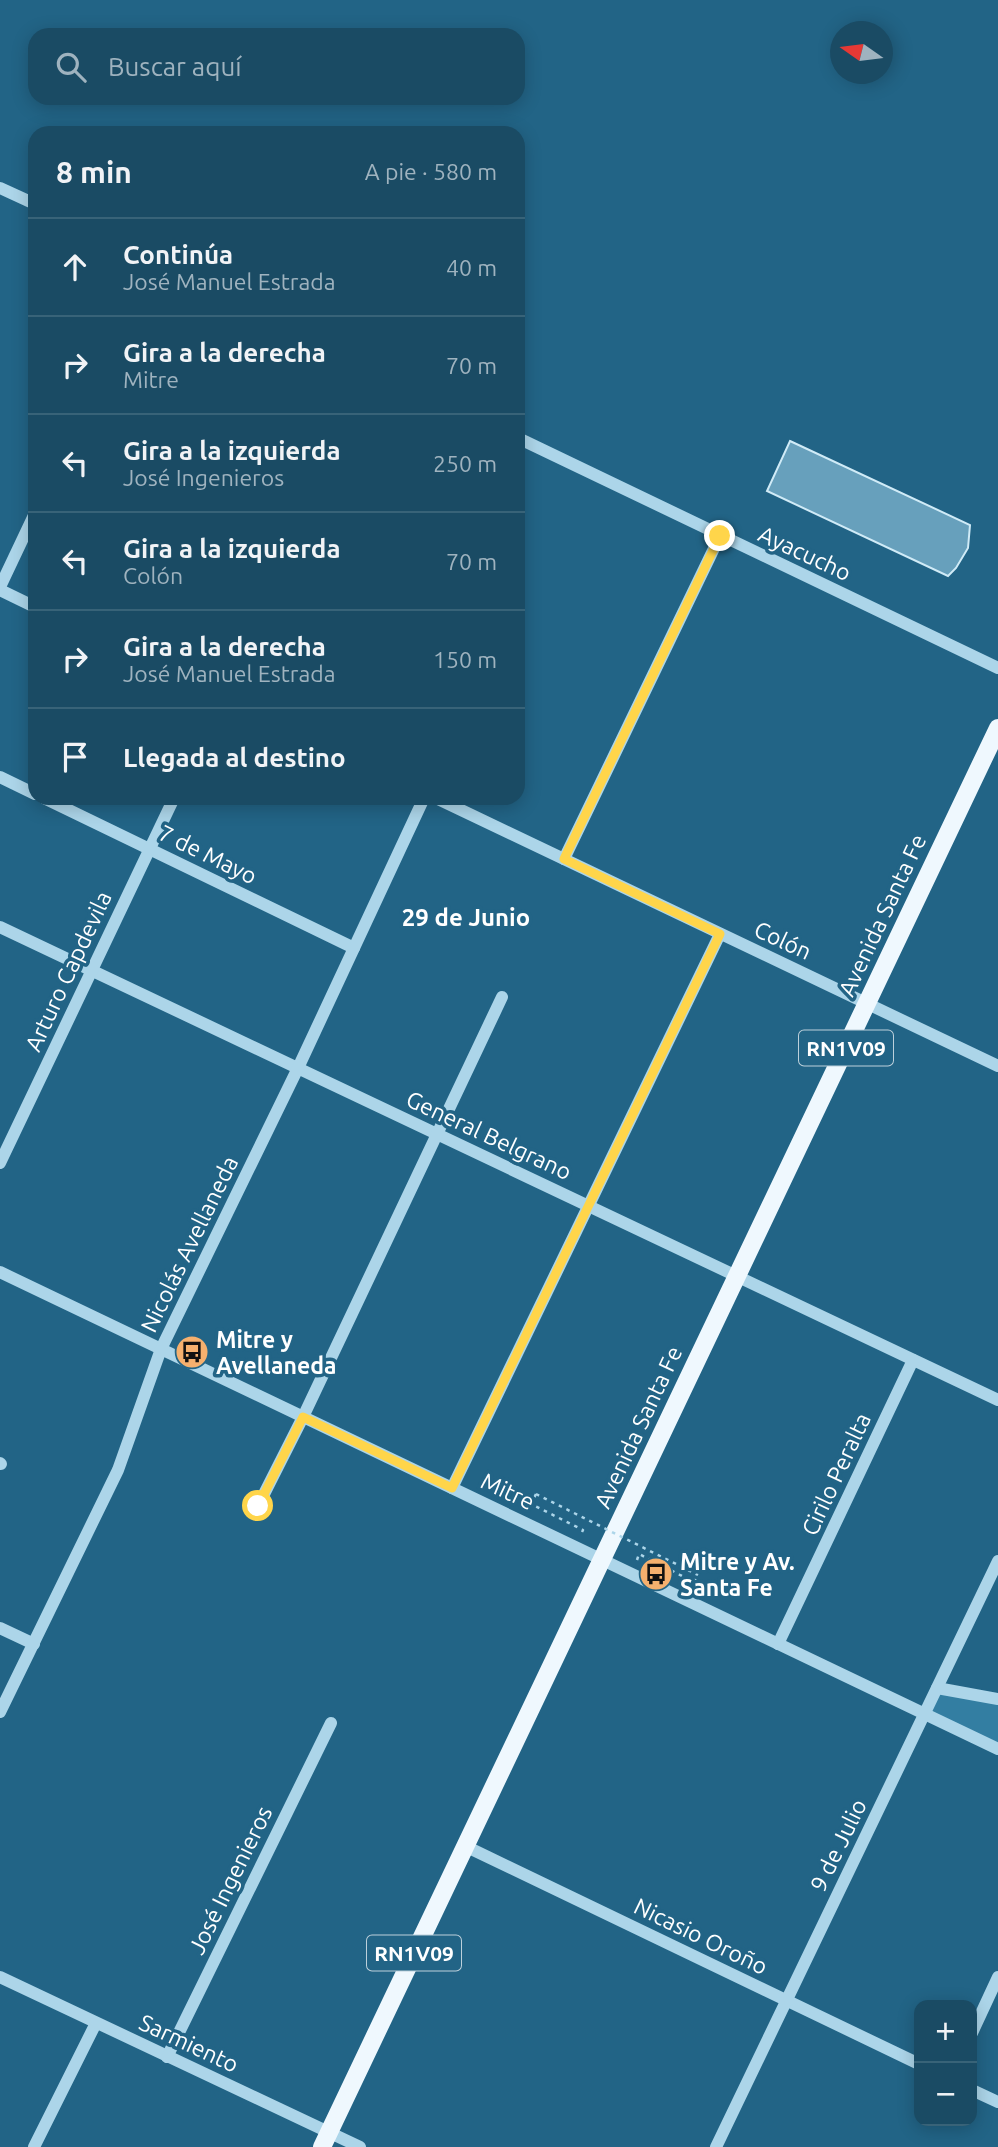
<!DOCTYPE html>
<html lang="es">
<head>
<meta charset="utf-8">
<style>
	body { margin:0; font-family:Ubuntu,sans-serif; background:#27556d; color:#f1f3f6 }
	.controls { position:absolute; right:21px; bottom:21px; display:grid; overflow:hidden; border-radius:14px; box-shadow:0 4px 18px #0003 }
	.controls button { width:63px; height:63px; display:grid; place-items:center; padding:0; border:0; border-bottom:2px solid #386378; background:#1a4b64; color:#f1f3f6; font:35px sans-serif }
	.compass { position:absolute; left:830px; top:21px; width:63px; height:63px; border-radius:50%; background:#1a4b64; box-shadow:0 4px 18px #0003; rotate:284deg }
	.stop { position:absolute; width:21px; height:21px; margin:-16px; border:5px solid #ffd54a; border-radius:50%; background:#fff }
	.stop.end { background:#ffd54a; border-color:#fff; box-shadow:0 2px 7px #0008 }
	.list { margin:0; padding:0; list-style:none }
	h2 { display:flex; justify-content:space-between; align-items:center; height:91px; margin:0; padding:0 28px; font-size:30px }
	h2 small { font-size:23px; font-weight:400; color:#9fb3bf }
	.list li { display:grid; grid-template-columns:46px 1fr auto; gap:21px; align-items:center; box-sizing:border-box; height:98px; padding:0 28px; border-top:2px solid #386378 }
	.list b { display:block; font-size:26px; white-space:nowrap }
	.list p { margin:0; font-size:23px; white-space:nowrap; color:#9fb3bf }
	.list em { font-size:23px; font-style:normal; color:#9fb3bf }
	.icon { flex:none; width:38px; height:38px; fill:none; stroke:currentColor; stroke-width:2; stroke-linecap:round; stroke-linejoin:round }
	.map { position:relative; flex:none; width:998px; height:2147px; overflow:hidden }
	.search { position:absolute; background:#1a4b64; box-shadow:0 4px 18px #0003; left:28px; top:28px; width:497px; height:77px; display:flex; align-items:center; gap:18px; box-sizing:border-box; padding:0 24px; border-radius:21px; color:#9fb3bf; font-size:26px }
	.panel { position:absolute; background:#1a4b64; box-shadow:0 4px 18px #0003; left:28px; top:126px; width:497px; height:679px; border-radius:21px }
	.map>svg:first-child { display:block }
	.green { fill:#337ea2 }
	.building { fill:#67a0bc; stroke:#d0ebf7; stroke-width:2 }
	.lines { fill:none; stroke-linecap:round; stroke-linejoin:round }
	.path { stroke:#acd5e9; stroke-width:2.5; stroke-dasharray:3.5 5; stroke-linecap:butt }
	.minor { stroke:#acd5e9; stroke-width:12 }
	.major { stroke:#eff8fe; stroke-width:18 }
	.path-bridge { stroke:#acd5e9; stroke-width:2.5; stroke-dasharray:3.5 5; stroke-linecap:butt }
	.route { stroke:#ffd54a; stroke-width:9 }
	.labels { text-anchor:middle; dominant-baseline:central; stroke-width:7; stroke-linejoin:round; paint-order:stroke }
	.shield { fill:#226486; stroke:#bdd0db; stroke-width:2 }
	.shield-label { font-size:21px; font-weight:bold; fill:#fff }
	.street-label { font-size:23px; fill:#fff; stroke:#226486 }
	.poi-label { font-size:23px; font-weight:bold; fill:#fff; stroke:#226486; text-anchor:start }
	.neighbourhood-label { font-size:24px; font-weight:bold; fill:#fff; stroke:#226486 }
</style>
</head>
<body>
<div class="map">
<svg width="998" height="2147" viewBox="0 0 998 2147">
	<rect width="100%" height="100%" fill="#226486"/>
	<path class="green" d="M937 1688 998 1699V1749L924 1713Z"/>
	<path class="building" d="M790 441 970 525 968 548 956 568 948 576 767 491Z"/>
	<g class="lines">
		<g class="path">
			<path d="M536 1494 531 1504 583 1530 581 1534"/>
			<path d="M637 1560 639 1554 694 1582 698 1575"/>
		</g>
		<g class="minor">
			<path d="M0 188 35 204"/>
			<path d="M518 438 998 668"/>
			<path d="M0 587 35 513"/>
			<path d="M0 590 35 607"/>
			<path d="M0 777 35 794"/>
			<path d="M44 798 354 948"/>
			<path d="M436 798 998 1066"/>
			<path d="M564 859 720 536"/>
			<path d="M0 927 998 1400"/>
			<path d="M0 1163 174 798"/>
			<path d="M0 1272 998 1749"/>
			<path d="M0 1463 1 1464"/>
			<path d="M452 1488 720 934"/>
			<path d="M258 1506 303 1417 502 997"/>
			<path d="M0 1628 34 1644"/>
			<path d="M778 1644 913 1360"/>
			<path d="M937 1688 998 1699"/>
			<path d="M0 1712 118 1470 161 1349 298 1068 424 798"/>
			<path d="M465 1846 919 2064"/>
			<path d="M0 1977 360 2147"/>
			<path d="M972 2033 998 1977"/>
			<path d="M167 2057 331 1723"/>
			<path d="M972 2090 998 2102"/>
			<path d="M34 2147 96 2023"/>
			<path d="M716 2147 998 1561"/>
		</g>
		<path class="major" d="M322 2147 998 728"/>
		<path class="path-bridge" d="M536 1494 698 1575"/>
	</g>
	<g class="lines">
		<path class="route" d="M258 1506 303 1417 452 1488 720 934 564 859 720 536"/>
	</g>
	<defs>
		<symbol id="bus-disc" viewBox="-11 -11 22 22"><circle r="9.5" fill="#f5b06e" stroke="#226486"/><path d="M-5-6H5V4H4V6H2V4H-2V6H-4V4H-5ZM-3.5-4V0h7V-4ZM-3.5 1.2v1.5H-2V1.2ZM2 1.2v1.5H3.5V1.2Z" fill="#111"/></symbol>
	</defs>
	<g fill-rule="evenodd">
		<use href="#bus-disc" x="173" y="1333" width="38" height="38"/>
		<use href="#bus-disc" x="637" y="1555" width="38" height="38"/>
	</g>
	<g class="labels">
		<g class="shield">
			<rect x="799" y="1030.5" width="94" height="35" rx="5"/>
			<rect x="367" y="1935.5" width="94" height="35" rx="5"/>
		</g>
		<g class="shield-label">
			<text x="846" y="1048">RN1V09</text>
			<text x="414" y="1953">RN1V09</text>
		</g>
		<g class="street-label">
			<text transform="translate(805 553) rotate(25)">Ayacucho</text>
			<text transform="translate(208 854) rotate(26)">7 de Mayo</text>
			<text transform="translate(882 915) rotate(-65)">Avenida Santa Fe</text>
			<text transform="translate(783 940) rotate(25)">Colón</text>
			<text transform="translate(68 971) rotate(-65)">Arturo Capdevila</text>
			<text transform="translate(489 1135) rotate(25)">General Belgrano</text>
			<text transform="translate(189 1244) rotate(-64)">Nicolás Avellaneda</text>
			<text transform="translate(638 1427) rotate(-65)">Avenida Santa Fe</text>
			<text transform="translate(836 1474) rotate(-65)">Cirilo Peralta</text>
			<text transform="translate(508 1491) rotate(25)">Mitre</text>
			<text transform="translate(838 1845) rotate(-64)">9 de Julio</text>
			<text transform="translate(230 1880) rotate(-64)">José Ingenieros</text>
			<text transform="translate(701 1936) rotate(26)">Nicasio Oroño</text>
			<text transform="translate(189 2043) rotate(25)">Sarmiento</text>
		</g>
		<g class="poi-label">
			<text x="216" y="1339">Mitre y<tspan x="216" dy="26">Avellaneda</tspan></text>
			<text x="680" y="1561">Mitre y Av.<tspan x="680" dy="26">Santa Fe</tspan></text>
		</g>
		<g class="neighbourhood-label">
			<text x="466" y="917">29 de Junio</text>
		</g>
	</g>
</svg>
<div class="controls">
<button>+</button>
<button>−</button>
</div>
<svg class="compass" viewBox="-18 -18 36 36"><path d="M0-13l5 13h-10z" fill="#e53935"/><path d="M0 13l5-13h-10z" fill="#9fb3bf"/></svg>
<div class="stop" style="left:258px;top:1506px"></div>
<div class="stop end" style="left:720px;top:536px"></div>
<div class="search"><svg class="icon" aria-label="search" viewBox="0 0 24 24"><circle cx="10" cy="10" r="6"/><path d="M15 15l6 6"/></svg>Buscar aquí</div>
<section class="panel">
<h2>8 min<small>A pie · 580 m</small></h2>
<ul class="list">
<li><svg class="icon" aria-label="ahead" viewBox="0 0 24 24"><path d="M12 20V5M6 11l6-6 6 6"/></svg><div><b>Continúa</b><p>José Manuel Estrada</p></div><em>40 m</em></li>
<li><svg class="icon" aria-label="right" viewBox="0 0 24 24"><path d="M7 20v-9h11M14 6l5 5-5 5"/></svg><div><b>Gira a la derecha</b><p>Mitre</p></div><em>70 m</em></li>
<li><svg class="icon" aria-label="left" viewBox="0 0 24 24"><path d="M17 20v-9H6M10 6l-5 5 5 5"/></svg><div><b>Gira a la izquierda</b><p>José Ingenieros</p></div><em>250 m</em></li>
<li><svg class="icon" aria-label="left" viewBox="0 0 24 24"><path d="M17 20v-9H6M10 6l-5 5 5 5"/></svg><div><b>Gira a la izquierda</b><p>Colón</p></div><em>70 m</em></li>
<li><svg class="icon" aria-label="right" viewBox="0 0 24 24"><path d="M7 20v-9h11M14 6l5 5-5 5"/></svg><div><b>Gira a la derecha</b><p>José Manuel Estrada</p></div><em>150 m</em></li>
<li><svg class="icon" aria-label="arrive" viewBox="0 0 24 24"><path d="M6 21V4h12l-3 4 3 4H6"/></svg><div><b>Llegada al destino</b></div></li>
</ul>
</section>
</div>
</body>
</html>
